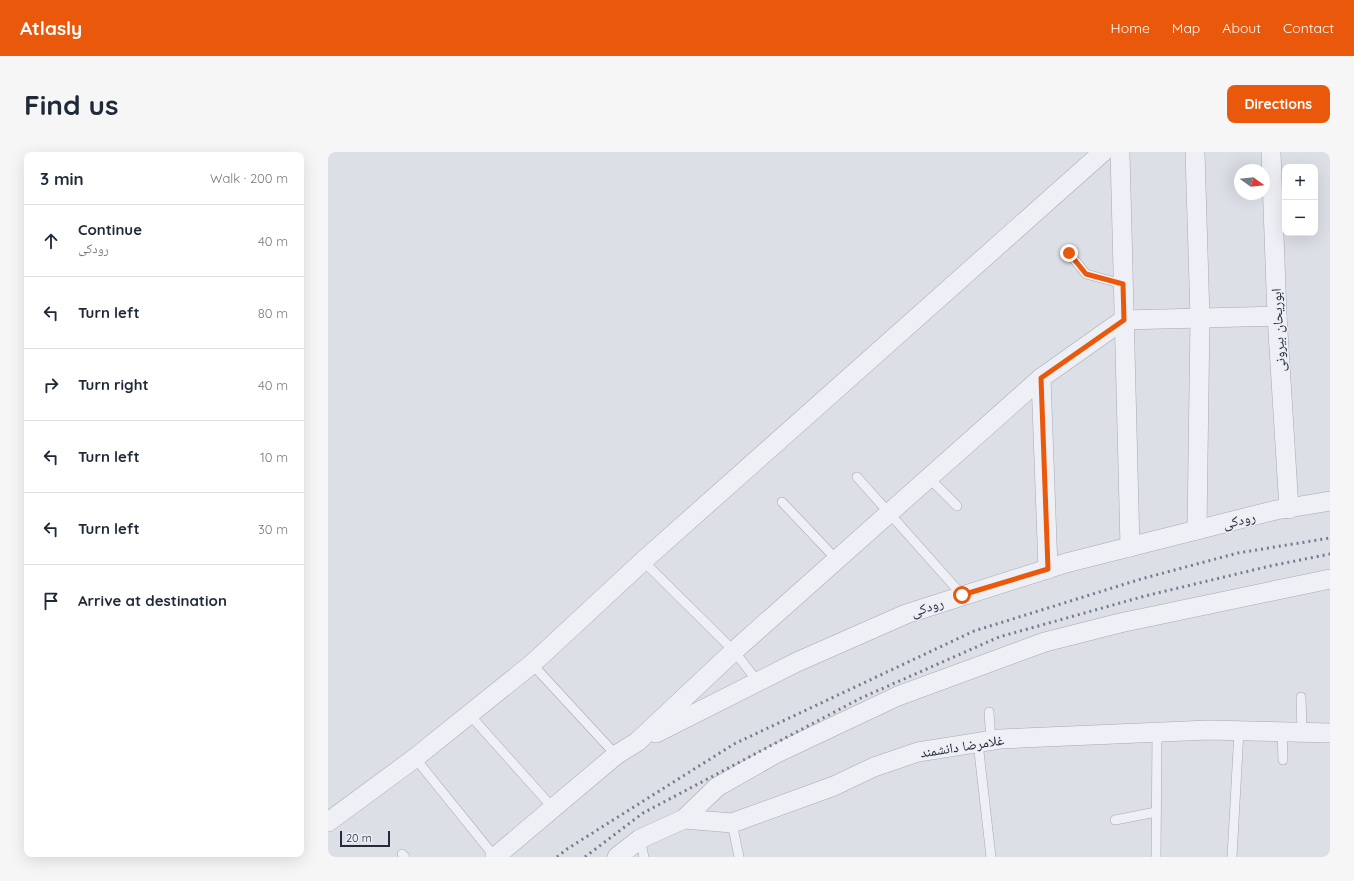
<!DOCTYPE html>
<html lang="en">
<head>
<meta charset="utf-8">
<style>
	body { margin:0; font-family:Quicksand,"Noto Naskh Arabic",sans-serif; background:#f6f6f7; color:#1f2937 }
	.controls { position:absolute; right:12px; top:12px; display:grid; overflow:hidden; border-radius:8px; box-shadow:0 4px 16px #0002 }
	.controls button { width:36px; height:36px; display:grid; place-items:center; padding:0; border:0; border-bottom:1px solid #e0e1e3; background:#fff; color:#1f2937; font:20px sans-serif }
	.compass { position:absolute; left:906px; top:12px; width:36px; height:36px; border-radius:50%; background:#fff; box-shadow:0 4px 16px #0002; rotate:105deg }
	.scale { position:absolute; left:12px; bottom:10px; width:50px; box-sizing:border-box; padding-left:4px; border:2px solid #262a3d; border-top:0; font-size:11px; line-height:14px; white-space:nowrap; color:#262a3d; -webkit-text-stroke:3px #eceef5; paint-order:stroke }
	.stop { position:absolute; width:12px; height:12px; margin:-9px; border:3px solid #ea580c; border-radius:50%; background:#fff }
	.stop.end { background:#ea580c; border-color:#fff; box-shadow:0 1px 4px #0008 }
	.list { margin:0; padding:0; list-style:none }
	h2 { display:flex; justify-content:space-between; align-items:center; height:52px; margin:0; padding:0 16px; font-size:17px }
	h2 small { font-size:13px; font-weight:400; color:#747a83 }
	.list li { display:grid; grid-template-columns:26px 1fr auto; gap:12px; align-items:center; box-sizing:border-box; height:72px; padding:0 16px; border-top:1px solid #e0e1e3 }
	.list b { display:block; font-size:15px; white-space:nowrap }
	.list p { margin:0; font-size:13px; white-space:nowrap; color:#747a83 }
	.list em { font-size:13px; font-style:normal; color:#747a83 }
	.icon { flex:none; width:22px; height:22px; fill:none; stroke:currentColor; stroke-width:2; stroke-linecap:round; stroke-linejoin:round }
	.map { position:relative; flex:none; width:1002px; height:705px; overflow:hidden; border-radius:8px }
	header { display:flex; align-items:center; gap:24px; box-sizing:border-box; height:56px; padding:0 20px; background:#ea580c; color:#fff }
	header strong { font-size:19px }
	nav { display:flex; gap:22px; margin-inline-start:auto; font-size:14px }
	.intro { display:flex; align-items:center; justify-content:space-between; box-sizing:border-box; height:96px; padding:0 24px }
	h1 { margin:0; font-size:28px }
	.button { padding:10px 18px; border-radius:8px; background:#ea580c; color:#fff; font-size:14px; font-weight:700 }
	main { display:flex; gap:24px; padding:0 24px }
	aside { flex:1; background:#fff; border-radius:8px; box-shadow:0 4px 16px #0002 }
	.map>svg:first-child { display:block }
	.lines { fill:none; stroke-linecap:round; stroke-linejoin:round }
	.lane-casing { stroke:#a6a9b4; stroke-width:10 }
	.street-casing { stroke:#a6a9b4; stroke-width:20 }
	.lane { stroke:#eff0f5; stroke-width:9 }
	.street { stroke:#eff0f5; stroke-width:19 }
	.rail { stroke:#767b91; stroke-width:3; stroke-dasharray:2 4; stroke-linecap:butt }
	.route { stroke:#ea580c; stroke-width:5 }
	.labels { text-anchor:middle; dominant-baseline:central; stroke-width:3; stroke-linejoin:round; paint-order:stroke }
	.street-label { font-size:14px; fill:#262a3d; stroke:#eceef5 }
</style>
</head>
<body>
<header>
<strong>Atlasly</strong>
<nav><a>Home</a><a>Map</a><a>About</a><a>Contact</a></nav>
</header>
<div class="intro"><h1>Find us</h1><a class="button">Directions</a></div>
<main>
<aside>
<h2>3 min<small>Walk · 200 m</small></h2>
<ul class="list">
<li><svg class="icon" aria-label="ahead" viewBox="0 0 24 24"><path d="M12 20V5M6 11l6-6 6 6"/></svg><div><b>Continue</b><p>رودکی</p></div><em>40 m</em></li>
<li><svg class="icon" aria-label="left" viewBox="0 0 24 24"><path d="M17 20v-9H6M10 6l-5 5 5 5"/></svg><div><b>Turn left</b></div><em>80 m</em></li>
<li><svg class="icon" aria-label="right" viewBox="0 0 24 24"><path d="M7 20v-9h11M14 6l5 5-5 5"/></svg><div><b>Turn right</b></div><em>40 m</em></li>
<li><svg class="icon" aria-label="left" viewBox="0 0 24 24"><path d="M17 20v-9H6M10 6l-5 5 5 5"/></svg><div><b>Turn left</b></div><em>10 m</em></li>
<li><svg class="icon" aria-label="left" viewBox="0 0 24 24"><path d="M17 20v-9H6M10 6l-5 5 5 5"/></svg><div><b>Turn left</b></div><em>30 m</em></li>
<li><svg class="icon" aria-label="arrive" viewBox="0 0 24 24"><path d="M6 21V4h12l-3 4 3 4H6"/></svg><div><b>Arrive at destination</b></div></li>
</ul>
</aside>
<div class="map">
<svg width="1002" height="705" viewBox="0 0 1002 705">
	<rect width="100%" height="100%" fill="#dddfe7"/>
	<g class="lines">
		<defs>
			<g id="lane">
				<path d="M741 101 758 122 795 132"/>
				<path d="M529 325 634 443"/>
				<path d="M601 326 629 354"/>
				<path d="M454 350 509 408"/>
				<path d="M315 409 406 499 430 530"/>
				<path d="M204 512 288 603"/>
				<path d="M973 545 974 580"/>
				<path d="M661 560 663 589"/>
				<path d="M141 562 225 656"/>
				<path d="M954 580 955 608"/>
				<path d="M650 591 663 705"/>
				<path d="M87 606 167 705"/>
				<path d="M787 668 828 660"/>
				<path d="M404 671 411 705"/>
				<path d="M312 687 316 705"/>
				<path d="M74 702 77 705"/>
				<path d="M828 705 829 581"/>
				<path d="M904 705 911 579"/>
			</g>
			<g id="street">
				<path d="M792 0 802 395"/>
				<path d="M867 0 872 166 869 378"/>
				<path d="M943 0 949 164 961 357"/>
				<path d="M713 226 720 417"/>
				<path d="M328 581 469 510 578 462 738 411 948 358 1002 349"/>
				<path d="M356 667 389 635 447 602 570 544 717 490 792 471 1002 427"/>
				<path d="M0 670 87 606 204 512 315 409 775 0"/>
				<path d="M167 705 288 603 309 590 406 499 713 226 795 168 949 164"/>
				<path d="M289 705 312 687 356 667 404 671 506 634 546 615 590 600 672 587 881 578 1002 581"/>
			</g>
		</defs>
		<use href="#lane" class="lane-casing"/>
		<use href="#street" class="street-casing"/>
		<use href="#lane" class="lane"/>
		<use href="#street" class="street"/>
		<g class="rail">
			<path d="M229 705 239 697 406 592 646 479 813 427 910 401 1002 386"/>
			<path d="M257 705 315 661 533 546 671 485 817 444 942 414 1002 402"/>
		</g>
	</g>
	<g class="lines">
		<path class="route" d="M634 443 720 417 713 226 796 168 795 132 758 122 741 101"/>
	</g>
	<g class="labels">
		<g class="street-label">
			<text transform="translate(950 178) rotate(-93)">ابوریحان بیرونی</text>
			<text transform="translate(911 368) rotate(-14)">رودکی</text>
			<text transform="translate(599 455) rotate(-18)">رودکی</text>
			<text transform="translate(634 594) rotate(-9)">غلامرضا دانشمند</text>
		</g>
	</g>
</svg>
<div class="controls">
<button>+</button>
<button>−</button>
</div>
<svg class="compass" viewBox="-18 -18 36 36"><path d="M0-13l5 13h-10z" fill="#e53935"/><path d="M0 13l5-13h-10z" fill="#747a83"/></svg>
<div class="scale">20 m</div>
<div class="stop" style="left:634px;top:443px"></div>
<div class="stop end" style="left:741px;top:101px"></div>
</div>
</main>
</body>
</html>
